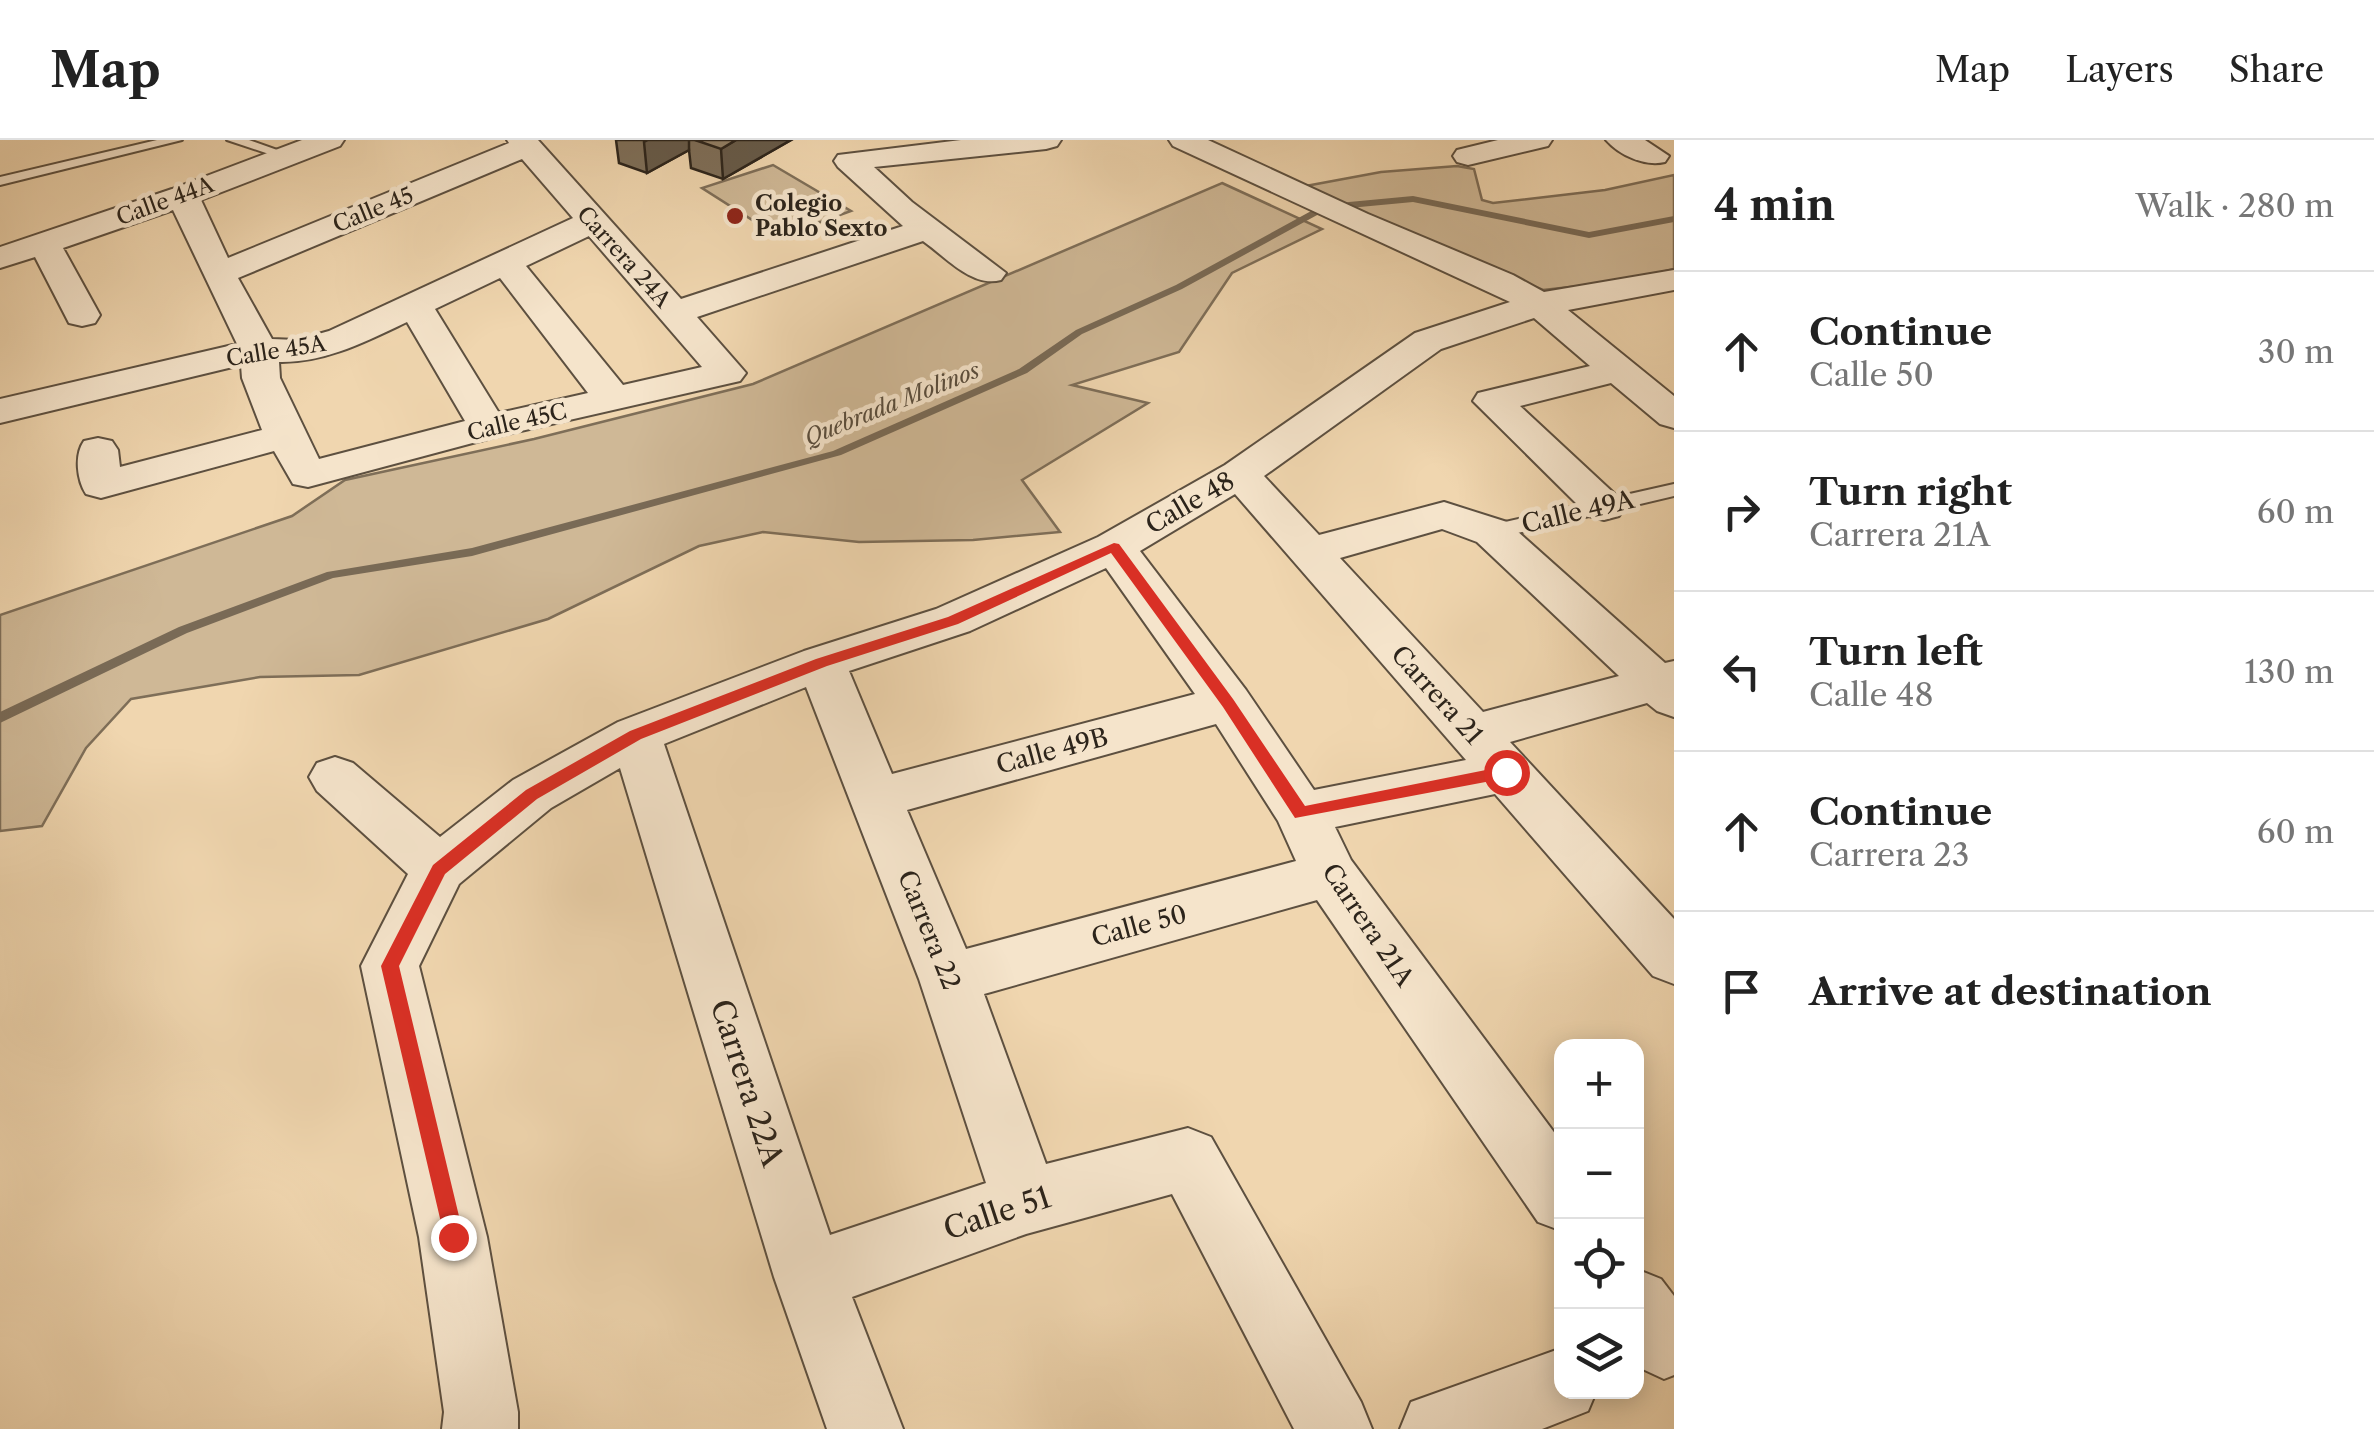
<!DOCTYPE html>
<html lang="en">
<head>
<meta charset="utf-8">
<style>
	body { margin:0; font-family:"Libre Caslon Text",serif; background:#f6f6f6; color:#222 }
	.controls { position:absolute; right:30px; bottom:30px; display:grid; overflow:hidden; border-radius:20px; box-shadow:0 5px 25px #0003 }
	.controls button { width:90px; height:90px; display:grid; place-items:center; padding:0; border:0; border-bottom:2px solid #e0e0e0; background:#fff; color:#222; font:50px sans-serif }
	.stop { position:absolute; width:30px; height:30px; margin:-22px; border:8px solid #d93025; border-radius:50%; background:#fff }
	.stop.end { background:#d93025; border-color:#fff; box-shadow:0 2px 10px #0008 }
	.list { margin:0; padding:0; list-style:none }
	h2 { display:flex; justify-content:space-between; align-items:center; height:130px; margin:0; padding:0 40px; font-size:42px }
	h2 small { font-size:32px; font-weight:400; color:#767676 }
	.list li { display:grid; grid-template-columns:65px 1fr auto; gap:30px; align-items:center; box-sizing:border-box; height:160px; padding:0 40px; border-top:2px solid #e0e0e0 }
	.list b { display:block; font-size:38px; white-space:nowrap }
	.list p { margin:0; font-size:32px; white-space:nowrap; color:#767676 }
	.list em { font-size:32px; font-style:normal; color:#767676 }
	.icon { flex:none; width:55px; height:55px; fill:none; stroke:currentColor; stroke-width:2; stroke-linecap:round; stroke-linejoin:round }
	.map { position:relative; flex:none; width:1674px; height:1289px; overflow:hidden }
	header { display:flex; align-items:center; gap:60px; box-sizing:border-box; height:140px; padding:0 50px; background:#fff; border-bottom:2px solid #e0e0e0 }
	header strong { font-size:48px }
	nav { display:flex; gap:55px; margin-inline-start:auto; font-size:35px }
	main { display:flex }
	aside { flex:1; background:#fff }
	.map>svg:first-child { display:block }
	.green { fill:#cfb896; stroke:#7e6e58; stroke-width:2.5 }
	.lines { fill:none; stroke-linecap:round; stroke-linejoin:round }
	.stream { fill:#796a56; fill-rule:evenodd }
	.service-casing { stroke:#5d5040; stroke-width:4 }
	.minor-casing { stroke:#5d5040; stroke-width:4 }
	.service { fill:#f5e4cb; fill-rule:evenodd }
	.minor { fill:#f5e4cb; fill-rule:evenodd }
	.wall { fill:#7e6f59; stroke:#2c241b; stroke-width:2.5 }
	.shaded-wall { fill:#665a49; stroke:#2c241b; stroke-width:2.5 }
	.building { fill:#928168; stroke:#2c241b; stroke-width:2.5 }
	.route { fill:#d93025 }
	.poi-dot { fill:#8f2418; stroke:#f5e4cb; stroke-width:4 }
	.labels { text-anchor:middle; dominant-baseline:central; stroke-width:9; stroke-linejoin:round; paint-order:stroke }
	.far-street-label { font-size:22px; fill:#2c241b; stroke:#f5e4cb }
	.far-poi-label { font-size:22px; font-weight:bold; fill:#2c241b; stroke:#f5e4cb; text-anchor:start }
	.far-water-label { font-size:22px; font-style:italic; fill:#594d3d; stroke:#f5e4cb }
	.street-label { font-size:25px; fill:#2c241b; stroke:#f5e4cb }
	.near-street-label { font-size:30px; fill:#2c241b; stroke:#f5e4cb }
</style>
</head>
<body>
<header>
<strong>Map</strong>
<nav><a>Map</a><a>Layers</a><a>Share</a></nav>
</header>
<main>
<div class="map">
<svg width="1674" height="1289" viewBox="0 0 1674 1289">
	<rect width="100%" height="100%" fill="#f0d6af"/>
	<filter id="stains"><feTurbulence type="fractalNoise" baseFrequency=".002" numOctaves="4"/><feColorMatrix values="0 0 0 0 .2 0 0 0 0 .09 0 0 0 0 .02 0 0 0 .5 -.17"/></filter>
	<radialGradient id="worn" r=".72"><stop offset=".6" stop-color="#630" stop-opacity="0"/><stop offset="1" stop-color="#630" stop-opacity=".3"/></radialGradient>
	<g class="green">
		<path d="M773 25 851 71 779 97 702 48Z"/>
		<path d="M1457 26 1474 29 1482 60 1493 63 1605 50 1674 35V129L1625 141 1543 150 1295 48 1381 32Z"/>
		<path d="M1222 43 1322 89 1232 133 1179 212 1072 245 1148 263 1022 340 1060 392 973 400 859 402 763 392 699 406 548 479 359 535 260 537 131 559 86 608 42 686 0 691V475L292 376 345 340 534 299 753 244Z"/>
	</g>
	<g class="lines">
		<path class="stream" d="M1413 56 1589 92 1674 76V82L1589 98 1413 62 1349 68 1319 74 1182 149 1082 194 1027 233 841 315 472 416 333 438 187 493 0 583V572L179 487 327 432 472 408 833 311 1019 229 1076 190 1176 145 1313 70 1349 62Z"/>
		<defs>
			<g id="service">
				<path d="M157 0H182L0 45V37Z"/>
				<path d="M227 0H249L294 16 287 20Z"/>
				<path d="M1674 344V356L1492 399 1482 392 1492 385Z"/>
			</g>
			<g id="minor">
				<path d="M302 0H344L340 6 201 60 228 118 509 3 507 0H538L681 159 903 86 838 27 834 21 838 15 961 0H1061L1057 6 1046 9 874 27 912 62 1006 133 1001 140C972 148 946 117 923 101L697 177 746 233 740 241 495 297 308 347 293 344 274 311 101 358 86 354C77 340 74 315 84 301L98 298 112 301 118 310 120 327 262 290 242 238 241 225 0 283V259L237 204 173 70 63 108 100 175 95 183 82 186 69 183 35 117 0 128V107L172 49ZM522 19 573 78 329 191 297 200 272 199 238 138ZM589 96 702 227 623 245 526 126ZM500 138 588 253 499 273 435 169ZM407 182 465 281 319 319 280 238 279 222C325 223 367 201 407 182Z"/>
				<path d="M1169 0H1208L1368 74 1513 135 1544 152 1674 130V150L1568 170 1674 256V288L1660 284 1611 243 1520 266 1619 358 1625 367 1619 376 1604 380 1589 376 1473 261 1478 253 1590 226 1534 178 1441 209 1264 336 1319 395 1444 362 1507 382 1665 523 1674 521V577L1657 571 1647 563 1510 602 1674 779V844L1653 836 1495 654 1335 687 1351 720 1562 1003V1091L1538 1082 1317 760 984 854 1046 1024 1188 988 1211 997 1361 1262 1372 1289H1294L1172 1054 1026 1094 852 1157 903 1289H827L774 1137 620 628 551 668 459 744 419 826 487 1097 518 1272V1289H442L444 1272 419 1097 361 826 408 734 317 651 309 637 317 623 335 617 353 623 440 697 513 640 618 582 804 511 936 469 1098 397 1225 325 1415 193 1510 162 1173 6ZM1235 354 1466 620 1314 650 1246 550 1140 411ZM1442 389 1477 402 1619 536 1483 572 1340 418ZM1106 428 1195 554 892 634 849 531 970 491ZM806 547 919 839 986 1043 830 1095 664 604ZM1216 584 1278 681 1296 721 966 809 907 670Z"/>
				<path d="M1498 0H1552L1548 6 1468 25 1457 22 1453 16 1457 10Z"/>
				<path d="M1606 0H1645L1669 16 1665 22C1645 27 1619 15 1606 0Z"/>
				<path d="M1636 1129 1661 1139 1674 1156V1235L1664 1239 1636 1226Z"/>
				<path d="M1562 1208V1252H1596L1588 1271 1542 1289H1400L1411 1262Z"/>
			</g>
		</defs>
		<use href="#service" class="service-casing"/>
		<use href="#minor" class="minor-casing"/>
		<use href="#service" class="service"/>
		<use href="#minor" class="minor"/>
	</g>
	<path class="wall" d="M616 0H791L723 39 691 28 689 10 647 33 619 23Z"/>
	<g class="shaded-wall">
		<path d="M648 0H689V10L647 33 644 2Z"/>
		<path d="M736 0H791L723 39 721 9Z"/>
	</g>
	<path class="building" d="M695 0H736L721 9Z"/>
	<path class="route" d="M1114 403 1119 404 1233 559 1305 666 1506 626 1512 628V637L1295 678 1223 567 1111 413 958 484 827 526 641 599 537 659 445 734 399 826 464 1097 460 1104 453 1107 446 1104 381 826 433 725 526 650 630 591 816 519 948 477Z"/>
	<circle class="poi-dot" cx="735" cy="76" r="10"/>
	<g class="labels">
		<g class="far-street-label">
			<text transform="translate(165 61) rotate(-20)">Calle 44A</text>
			<text transform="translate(373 70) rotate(-22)">Calle 45</text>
			<text transform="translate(624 117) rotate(48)">Carrera 24A</text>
			<text transform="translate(276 211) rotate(-9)">Calle 45A</text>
			<text transform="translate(517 282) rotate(-13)">Calle 45C</text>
		</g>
		<g class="far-poi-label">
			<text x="755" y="63">Colegio<tspan x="755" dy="25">Pablo Sexto</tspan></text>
		</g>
		<g class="far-water-label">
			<text transform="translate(892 264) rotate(-22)">Quebrada Molinos</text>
		</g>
		<g class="street-label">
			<text transform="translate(1190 363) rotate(-30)">Calle 48</text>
			<text transform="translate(1578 372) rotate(-13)">Calle 49A</text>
			<text transform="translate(1437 555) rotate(48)">Carrera 21</text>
			<text transform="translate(1052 611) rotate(-15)">Calle 49B</text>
			<text transform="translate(1368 785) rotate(56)">Carrera 21A</text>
			<text transform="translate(1139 786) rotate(-15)">Calle 50</text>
			<text transform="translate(929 790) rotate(68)">Carrera 22</text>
		</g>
		<g class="near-street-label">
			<text transform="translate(747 943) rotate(72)">Carrera 22A</text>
			<text transform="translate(997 1073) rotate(-18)">Calle 51</text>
		</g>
	</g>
	<rect width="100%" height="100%" filter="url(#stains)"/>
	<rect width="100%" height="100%" fill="url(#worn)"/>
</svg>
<div class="controls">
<button>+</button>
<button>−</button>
<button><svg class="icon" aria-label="locate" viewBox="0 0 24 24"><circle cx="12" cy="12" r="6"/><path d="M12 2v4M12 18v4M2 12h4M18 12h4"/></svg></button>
<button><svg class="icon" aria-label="layers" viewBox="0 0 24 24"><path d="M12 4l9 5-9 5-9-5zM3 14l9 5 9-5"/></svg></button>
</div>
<div class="stop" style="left:1506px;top:632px"></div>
<div class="stop end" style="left:453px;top:1097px"></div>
</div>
<aside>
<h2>4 min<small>Walk · 280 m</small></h2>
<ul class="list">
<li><svg class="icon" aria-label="ahead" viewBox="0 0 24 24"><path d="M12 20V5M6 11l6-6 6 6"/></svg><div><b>Continue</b><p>Calle 50</p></div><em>30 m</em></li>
<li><svg class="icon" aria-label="right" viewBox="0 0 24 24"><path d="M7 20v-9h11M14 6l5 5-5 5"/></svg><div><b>Turn right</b><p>Carrera 21A</p></div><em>60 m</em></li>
<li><svg class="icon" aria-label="left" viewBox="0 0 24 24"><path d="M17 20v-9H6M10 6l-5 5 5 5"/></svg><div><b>Turn left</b><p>Calle 48</p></div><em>130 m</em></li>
<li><svg class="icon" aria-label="ahead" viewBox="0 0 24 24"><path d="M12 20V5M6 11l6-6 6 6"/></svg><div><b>Continue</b><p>Carrera 23</p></div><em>60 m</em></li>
<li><svg class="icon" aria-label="arrive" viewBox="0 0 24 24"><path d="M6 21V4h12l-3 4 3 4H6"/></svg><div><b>Arrive at destination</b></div></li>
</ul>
</aside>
</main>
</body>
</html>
